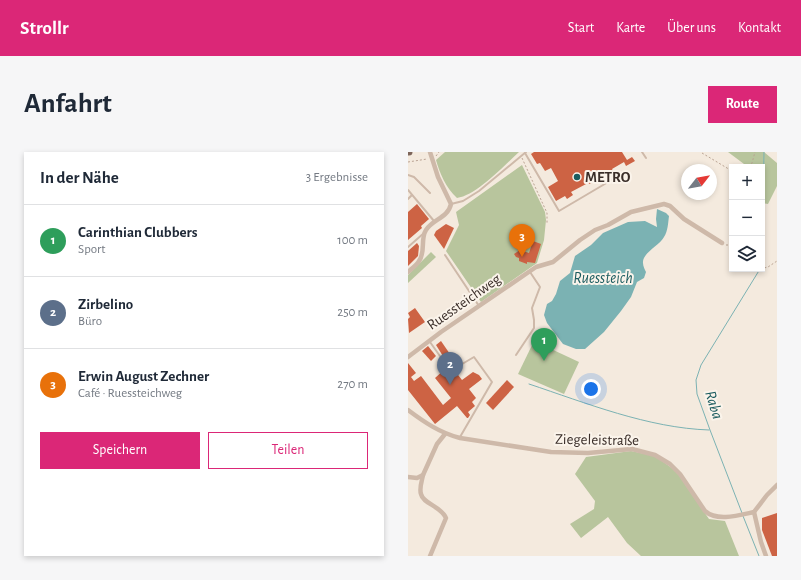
<!DOCTYPE html>
<html lang="de">
<head>
<meta charset="utf-8">
<style>
	body { margin:0; font-family:"Alegreya Sans",sans-serif; background:#f6f6f7; color:#1f2937 }
	.controls { position:absolute; right:12px; top:12px; display:grid; overflow:hidden; border-radius:0px; box-shadow:0 2px 6px #0003 }
	.controls button { width:36px; height:36px; display:grid; place-items:center; padding:0; border:0; border-bottom:1px solid #e0e1e3; background:#fff; color:#1f2937; font:20px sans-serif }
	.compass { position:absolute; left:273px; top:12px; width:36px; height:36px; border-radius:50%; background:#fff; box-shadow:0 2px 6px #0003; rotate:59deg }
	.you { position:absolute; left:183px; top:237px; width:14px; height:14px; margin:-10px; border:3px solid #fff; border-radius:50%; background:#1a73e8; box-shadow:0 0 0 6px #1a73e833 }
	.badge { display:grid; place-items:center; width:26px; height:26px; border-radius:50%; background:#db2777; color:#fff; font-size:13px; font-weight:700 }
	.pin { position:absolute; translate:-50% -33px; filter:drop-shadow(0 1px 2px #0008) }
	.pin::after { content:''; position:absolute; top:21px; width:14px; height:12px; background:inherit; clip-path:polygon(0 0,100% 0,50% 100%) }
	.list { margin:0; padding:0; list-style:none }
	h2 { display:flex; justify-content:space-between; align-items:center; height:52px; margin:0; padding:0 16px; font-size:17px }
	h2 small { font-size:13px; font-weight:400; color:#747a83 }
	.list li { display:grid; grid-template-columns:26px 1fr auto; gap:12px; align-items:center; box-sizing:border-box; height:72px; padding:0 16px; border-top:1px solid #e0e1e3 }
	.list b { display:block; font-size:15px; white-space:nowrap }
	.list p { margin:0; font-size:13px; white-space:nowrap; color:#747a83 }
	.list em { font-size:13px; font-style:normal; color:#747a83 }
	.actions { display:flex; gap:8px; padding:12px 16px }
	.actions a { flex:1; padding:9px 0; border:1px solid #db2777; border-radius:0px; text-align:center; font-size:14px; color:#db2777 }
	.actions .main { background:#db2777; color:#fff }
	.icon { flex:none; width:22px; height:22px; fill:none; stroke:currentColor; stroke-width:2; stroke-linecap:round; stroke-linejoin:round }
	.map { position:relative; flex:none; width:369px; height:404px; overflow:hidden; border-radius:0px }
	header { display:flex; align-items:center; gap:24px; box-sizing:border-box; height:56px; padding:0 20px; background:#db2777; color:#fff }
	header strong { font-size:19px }
	nav { display:flex; gap:22px; margin-inline-start:auto; font-size:14px }
	.intro { display:flex; align-items:center; justify-content:space-between; box-sizing:border-box; height:96px; padding:0 24px }
	h1 { margin:0; font-size:28px }
	.button { padding:10px 18px; border-radius:0px; background:#db2777; color:#fff; font-size:14px; font-weight:700 }
	main { display:flex; gap:24px; padding:0 24px }
	aside { flex:1; background:#fff; border-radius:0px; box-shadow:0 2px 6px #0003 }
	.map>svg:first-child { display:block }
	.green { fill:#b8c59d }
	.water { fill:#7bb2b3 }
	.lines { fill:none; stroke-linecap:round; stroke-linejoin:round }
	.stream { stroke:#7bb2b3; stroke-width:1 }
	.building { fill:#cd6344 }
	.path { stroke:#baa393; stroke-width:1; stroke-dasharray:2 2; stroke-linecap:butt }
	.lane { stroke:#ceb9a9; stroke-width:2 }
	.street { stroke:#ceb9a9; stroke-width:4.5 }
	.primary { stroke:#7d655a; stroke-width:7 }
	.poi-dot { fill:#1c5c5f; stroke:#fbf4eb; stroke-width:1.5 }
	.labels { text-anchor:middle; dominant-baseline:central; stroke-width:4; stroke-linejoin:round; paint-order:stroke }
	.poi-label { font-size:15px; font-weight:bold; fill:#3a2e29; stroke:#fbf4eb; text-anchor:start }
	.street-label { font-size:15px; fill:#3a2e29; stroke:#fbf4eb }
	.water-label { font-size:16px; font-style:italic; fill:#1c5c5f; stroke:#fbf4eb }
</style>
</head>
<body>
<header>
<strong>Strollr</strong>
<nav><a>Start</a><a>Karte</a><a>Über uns</a><a>Kontakt</a></nav>
</header>
<div class="intro"><h1>Anfahrt</h1><a class="button">Route</a></div>
<main>
<aside>
<h2>In der Nähe<small>3 Ergebnisse</small></h2>
<ul class="list">
<li><span class="badge" style="background:#2e9e5b">1</span><div><b>Carinthian Clubbers</b><p>Sport</p></div><em>100 m</em></li>
<li><span class="badge" style="background:#5c6f8a">2</span><div><b>Zirbelino</b><p>Büro</p></div><em>250 m</em></li>
<li><span class="badge" style="background:#e8710a">3</span><div><b>Erwin August Zechner</b><p>Café · Ruessteichweg</p></div><em>270 m</em></li>
</ul>
<div class="actions"><a class="main">Speichern</a><a>Teilen</a></div>
</aside>
<div class="map">
<svg width="369" height="404" viewBox="0 0 369 404">
	<rect width="100%" height="100%" fill="#f4eade"/>
	<g class="green">
		<path d="M37 0H111C97 13 68 44 49 46 38 36 32 22 28 8Z"/>
		<path d="M320 0H356L369 11V34L360 52 354 51V15H340Z"/>
		<path d="M114 13 137 60 138 68 136 88 129 111 73 150 38 99 51 73 48 60Z"/>
		<path d="M23 100 28 105 0 131V123Z"/>
		<path d="M126 189 171 210 156 242 110 222Z"/>
		<path d="M223 299 247 304 268 319 301 367 317 369 331 404H233L219 391 200 365 173 386 162 372 186 357 187 349 167 322 178 305Z"/>
	</g>
	<path class="water" d="M249 57 258 61 261 64C260 71 260 79 256 85 251 94 234 101 235 111 235 114 237 118 238 120L236 126 229 130 223 145 213 159 196 180 177 197H168L155 192 139 171 136 163 139 152 144 149 148 142 152 129 162 121 167 104 183 93 195 81 220 70 237 69 249 75 248 67Z"/>
	<g class="lines">
		<g class="stream">
			<path d="M354 102 356 0"/>
			<path d="M121 232C178 251 240 276 301 278"/>
			<path d="M334 361 302 278 289 242 288 228 293 213 352 117"/>
			<path d="M335 364 351 404"/>
		</g>
	</g>
	<g class="building">
		<path d="M126 0H214L219 8 224 5 227 9 218 14 216 10 204 17 205 19 199 23 198 20 186 27 187 29 181 32 180 31 163 40 165 43 159 47 157 44 148 49 140 35 150 29 143 16 137 19 132 11 129 12 123 2Z"/>
		<path d="M9 52 21 67 13 74 14 76 0 88V60Z"/>
		<path d="M38 72 46 76 36 97 26 83 28 79Z"/>
		<path d="M125 89 133 92 127 111 119 110V112L111 109V106L108 105 106 102 112 98 121 101Z"/>
		<path d="M9 91 11 94 10 104 0 114V99Z"/>
		<path d="M7 156 17 170 1 181 0 167 2 165 0 161Z"/>
		<path d="M33 189 44 205 38 209 28 193Z"/>
		<path d="M20 194 28 204 23 209 14 199Z"/>
		<path d="M0 211 8 221 3 225 6 229 13 224 35 253 43 246 27 226 37 217 42 223 47 219 54 228 65 220 71 223 74 227 61 237 68 246 64 250 67 254 60 260 62 263 60 266H59L49 254 27 272 0 238Z"/>
		<path d="M99 228 106 235 85 258 78 251Z"/>
		<path d="M369 361V404H364L354 378V366Z"/>
	</g>
	<g class="lines">
		<g class="path">
			<path d="M294 1 324 19"/>
			<path d="M28 4 31 0"/>
			<path d="M114 6 139 61V71"/>
			<path d="M0 10 19 7"/>
			<path d="M341 15 344 11 347 0"/>
			<path d="M318 93H324"/>
			<path d="M354 113 356 116 360 115 369 109"/>
		</g>
		<g class="lane">
			<path d="M234 0 238 6"/>
			<path d="M117 1 151 59 212 23"/>
			<path d="M0 23 6 25 22 41"/>
			<path d="M0 38 26 69"/>
			<path d="M0 47 4 43"/>
			<path d="M43 52 55 49 71 39 118 0"/>
			<path d="M0 95 16 81"/>
			<path d="M37 103 71 154"/>
			<path d="M22 190 39 214 49 215 66 205 84 230 52 285"/>
			<path d="M108 203 126 176V168L124 156 132 135 122 120"/>
		</g>
		<g class="street">
			<path d="M0 120C4 116 9 113 11 109 18 100 12 87 18 78 25 67 40 66 43 52L30 25 22 0"/>
			<path d="M0 205 33 180 128 115 145 110 172 88 187 78 200 73 223 60 256 52 262 54 276 67 314 91"/>
			<path d="M0 258C16 270 32 281 52 286L143 300 180 301 224 297 247 303 262 312 272 322 297 359C309 370 332 363 346 360L359 343 369 333"/>
			<path d="M15 323C14 329 11 336 13 342 15 352 33 354 38 366L22 404"/>
			<path d="M0 325 9 326 15 323 29 292 37 282"/>
			<path d="M346 360 353 390 358 404"/>
		</g>
		<path class="primary" d="M0 0H1"/>
	</g>
	<circle class="poi-dot" cx="169" cy="25" r="4"/>
	<g class="labels">
		<g class="poi-label">
			<text x="177" y="25">METRO</text>
		</g>
		<g class="street-label">
			<text transform="translate(56 150) rotate(-35)">Ruessteichweg</text>
			<text transform="translate(189 288) rotate(1)">Ziegeleistraße</text>
		</g>
		<g class="water-label">
			<text x="195" y="126">Ruessteich</text>
			<text transform="translate(306 253) rotate(73)">Raba</text>
		</g>
	</g>
</svg>
<div class="controls">
<button>+</button>
<button>−</button>
<button><svg class="icon" aria-label="layers" viewBox="0 0 24 24"><path d="M12 4l9 5-9 5-9-5zM3 14l9 5 9-5"/></svg></button>
</div>
<svg class="compass" viewBox="-18 -18 36 36"><path d="M0-13l5 13h-10z" fill="#e53935"/><path d="M0 13l5-13h-10z" fill="#747a83"/></svg>
<div class="you"></div>
<div class="pin badge" style="left:136px;top:209px;background:#2e9e5b">1</div>
<div class="pin badge" style="left:42px;top:233px;background:#5c6f8a">2</div>
<div class="pin badge" style="left:114px;top:105px;background:#e8710a">3</div>
</div>
</main>
</body>
</html>
